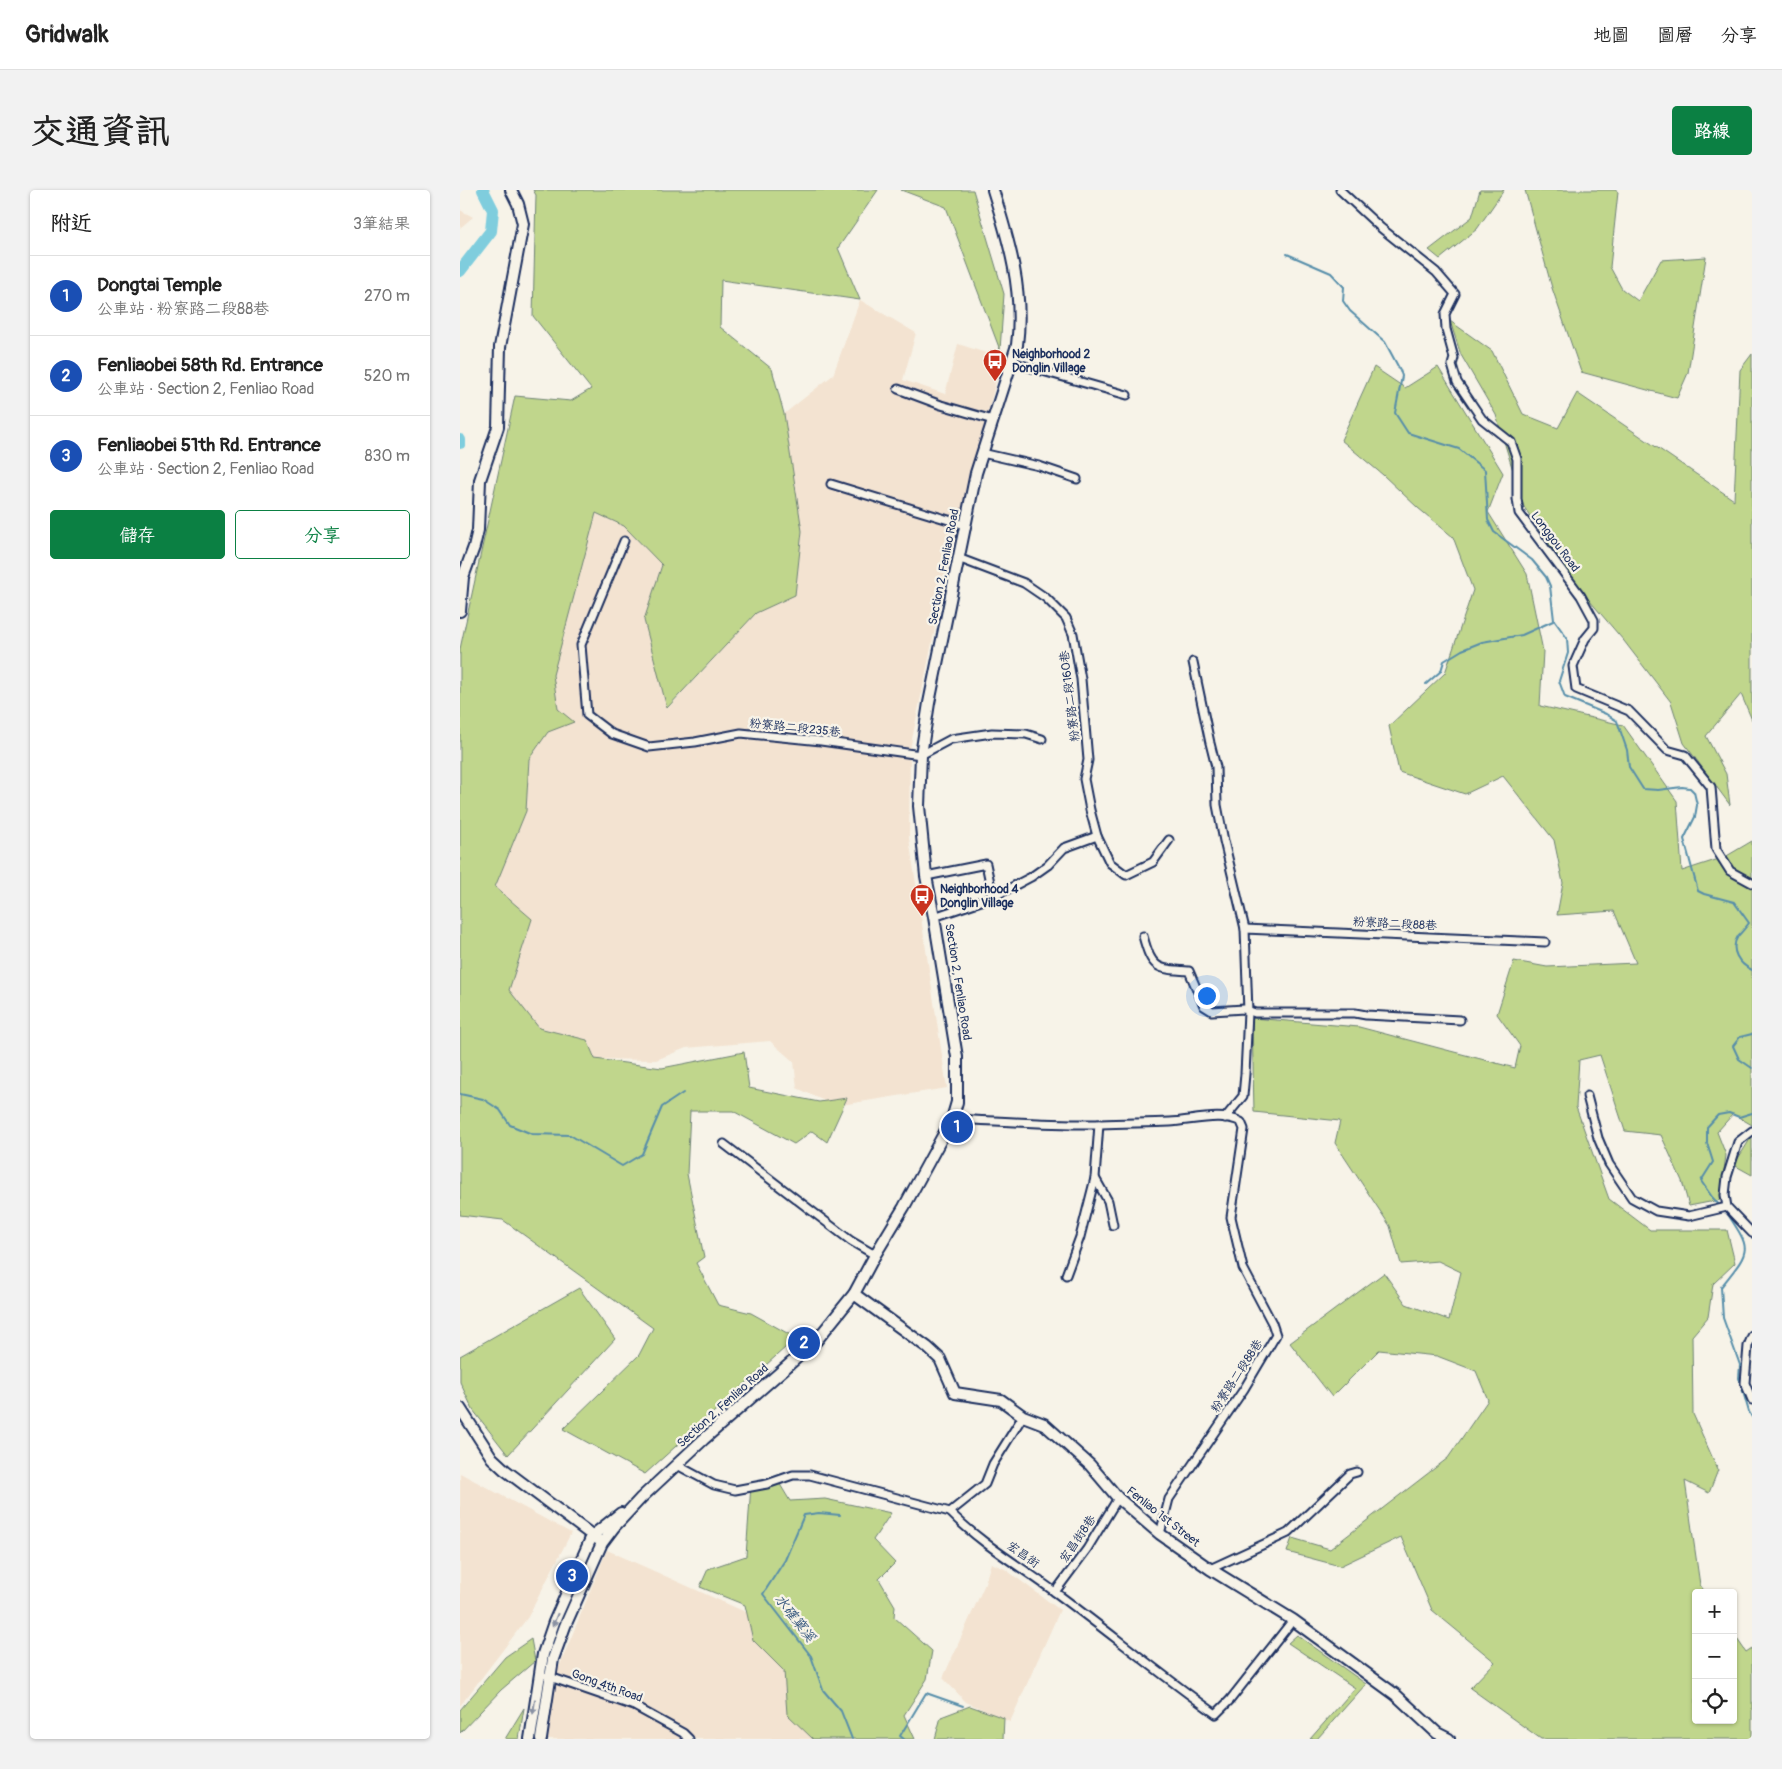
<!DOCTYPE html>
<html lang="zh-TW">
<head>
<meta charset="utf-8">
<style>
	body { margin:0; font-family:Pangolin,"LXGW WenKai TC",sans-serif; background:#f2f2f2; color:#222 }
	.controls { position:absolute; right:15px; bottom:15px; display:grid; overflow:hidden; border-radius:5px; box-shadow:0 1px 4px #0004 }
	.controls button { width:45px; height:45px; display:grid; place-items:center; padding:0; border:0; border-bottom:1px solid #e0e0e0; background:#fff; color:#222; font:25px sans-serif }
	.you { position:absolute; left:746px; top:805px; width:18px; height:18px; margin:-12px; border:4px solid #fff; border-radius:50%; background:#1a73e8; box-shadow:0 0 0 8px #1a73e833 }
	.badge { display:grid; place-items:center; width:32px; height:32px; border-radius:50%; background:#0b8043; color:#fff; font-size:16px; font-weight:700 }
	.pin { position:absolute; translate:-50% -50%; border:2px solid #fff; box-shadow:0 1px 5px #0006 }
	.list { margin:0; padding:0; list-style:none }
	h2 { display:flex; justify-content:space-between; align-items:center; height:65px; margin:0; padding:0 20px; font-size:21px }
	h2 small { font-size:16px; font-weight:400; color:#767676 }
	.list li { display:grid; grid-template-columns:32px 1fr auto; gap:15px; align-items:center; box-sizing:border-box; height:80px; padding:0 20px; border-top:1px solid #e0e0e0 }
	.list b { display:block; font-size:19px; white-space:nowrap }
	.list p { margin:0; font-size:16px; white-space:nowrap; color:#767676 }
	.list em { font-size:16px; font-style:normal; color:#767676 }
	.actions { display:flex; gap:10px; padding:15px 20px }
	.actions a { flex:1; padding:11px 0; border:1px solid #0b8043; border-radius:5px; text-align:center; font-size:18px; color:#0b8043 }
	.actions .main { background:#0b8043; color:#fff }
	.icon { flex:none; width:28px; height:28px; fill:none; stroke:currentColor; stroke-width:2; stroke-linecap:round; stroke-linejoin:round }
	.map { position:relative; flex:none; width:1292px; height:1549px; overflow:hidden; border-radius:5px }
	header { display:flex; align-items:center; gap:30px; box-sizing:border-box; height:70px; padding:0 25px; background:#fff; border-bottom:1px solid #e0e0e0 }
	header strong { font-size:24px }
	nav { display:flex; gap:28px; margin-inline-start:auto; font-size:18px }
	.intro { display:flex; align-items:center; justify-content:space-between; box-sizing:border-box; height:120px; padding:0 30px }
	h1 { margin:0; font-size:35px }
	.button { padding:12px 22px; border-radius:5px; background:#0b8043; color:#fff; font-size:18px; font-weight:700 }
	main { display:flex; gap:30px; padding:0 30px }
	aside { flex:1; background:#fff; border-radius:5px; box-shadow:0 1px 4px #0004 }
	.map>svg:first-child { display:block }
	.built { fill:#f3e3d1 }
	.green { fill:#c0d68c; stroke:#6e8275 }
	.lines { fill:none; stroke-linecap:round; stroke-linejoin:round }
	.stream { stroke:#578eaa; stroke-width:2 }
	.river { stroke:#7fcddd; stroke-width:12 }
	.street-casing { stroke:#1b2f5e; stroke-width:11 }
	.secondary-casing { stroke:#1b2f5e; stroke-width:14 }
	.street { stroke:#f7f3e8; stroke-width:7 }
	.secondary { stroke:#f7f3e8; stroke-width:10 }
	.oneway { fill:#8991a3 }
	.labels { text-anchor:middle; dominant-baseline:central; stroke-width:4.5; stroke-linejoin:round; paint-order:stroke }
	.poi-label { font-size:12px; font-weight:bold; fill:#1b2f5e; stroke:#f7f3e8; text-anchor:start }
	.street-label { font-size:12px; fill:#1b2f5e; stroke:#f7f3e8 }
	.water-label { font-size:14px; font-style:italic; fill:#34567e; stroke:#f7f3e8 }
</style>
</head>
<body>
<header>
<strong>Gridwalk</strong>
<nav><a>地圖</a><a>圖層</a><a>分享</a></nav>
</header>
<div class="intro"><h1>交通資訊</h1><a class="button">路線</a></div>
<main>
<aside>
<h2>附近<small>3筆結果</small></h2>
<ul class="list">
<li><span class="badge" style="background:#1a4fb4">1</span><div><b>Dongtai Temple</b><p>公車站 · 粉寮路二段88巷</p></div><em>270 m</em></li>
<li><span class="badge" style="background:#1a4fb4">2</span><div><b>Fenliaobei 58th Rd. Entrance</b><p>公車站 · Section 2, Fenliao Road</p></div><em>520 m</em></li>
<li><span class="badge" style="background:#1a4fb4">3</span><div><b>Fenliaobei 51th Rd. Entrance</b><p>公車站 · Section 2, Fenliao Road</p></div><em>830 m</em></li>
</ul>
<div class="actions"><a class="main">儲存</a><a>分享</a></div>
</aside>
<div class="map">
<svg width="1292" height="1549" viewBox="0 0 1292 1549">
	<rect width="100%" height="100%" fill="#f7f3e8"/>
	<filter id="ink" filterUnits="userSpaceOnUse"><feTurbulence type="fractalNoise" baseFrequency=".02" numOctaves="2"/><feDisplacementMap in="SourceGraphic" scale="10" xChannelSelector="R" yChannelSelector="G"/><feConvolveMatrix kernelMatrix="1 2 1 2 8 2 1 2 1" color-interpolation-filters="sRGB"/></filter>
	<g filter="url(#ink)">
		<g class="built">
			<path d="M0 20 13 27 0 38Z"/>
			<path d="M400 110 456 143 443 190 485 204 498 154 542 168 488 376 450 559 449 648 487 898 375 916 337 898 334 872 310 851 226 858 196 870 135 869 127 850 79 838 49 800 72 729 35 697 66 621 69 569 88 542 98 519 92 485 136 323 164 336 202 375 184 430 208 518 296 423 335 405 342 341 324 224 373 185Z"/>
			<path d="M0 1283 111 1343 68 1427 0 1516Z"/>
			<path d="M147 1360 312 1434 383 1549H86L97 1482Z"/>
			<path d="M531 1373 545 1379 600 1420 550 1532 506 1512 483 1488 524 1396Z"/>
		</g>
		<g class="green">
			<path d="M73 0H418L378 58 400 110 261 90 260 137 312 179 324 224 342 341 335 405 296 423 207 518 184 430 202 375 164 336 136 323 93 485 98 519 114 532 88 542 69 569 66 621 35 697 72 729 49 800 79 838 127 850 135 869 202 878 284 862 289 898 359 912 387 908 367 952 352 941 334 954 273 921H230L227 984 244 1067 236 1073 258 1115 291 1123 336 1148 185 1284 103 1239 179 1165 193 1138 43 1030 0 1025V459L55 206 111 211 131 199 73 126 76 5Z"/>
			<path d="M441 0H513L544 104 540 160 486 17Z"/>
			<path d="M1020 0H1044L1017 39 980 69 969 60 1012 27Z"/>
			<path d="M1065 0H1155L1158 2 1150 77 1162 99 1178 111 1201 70 1246 67 1228 183 1217 208 1121 182 1092 98Z"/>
			<path d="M990 131 1032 161 1063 224 1098 238 1117 203 1274 310 1280 180 1292 164V530L1281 504 1246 546 1266 584 1270 615 1224 553 1211 512 1164 451 1118 397 1064 317 1036 225 1001 165Z"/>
			<path d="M914 177 945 198 978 177 1043 283 1028 322 1067 384 1083 461 1080 516 1163 535 1217 611 1222 681 1265 667 1292 651V935L1273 924 1257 942 1266 965 1260 1010 1229 1016 1222 991 1201 945 1165 941 1140 865 1119 870 1116 917 1149 1009 1190 1040H1267L1275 1073 1253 1094 1248 1127 1232 1146 1233 1224 1258 1280 1249 1303 1225 1291 1240 1395 1246 1403H1236V1530H1273V1443L1286 1462 1292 1458V1549H1081L1010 1498 1035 1472 972 1420 941 1347 880 1376 827 1362 832 1348 870 1359 988 1268 1028 1210 1016 1181 977 1166 919 1160 872 1207 830 1153 924 1083 946 1114 989 1130 1001 1082 978 1071 941 1074 930 1036 875 953 880 931 794 922 792 828 899 837 1055 878 1060 856 1037 824 1054 771 1087 777 1176 773 1154 721 1097 725 1103 693 1094 650 1043 586 1005 604 939 582 929 536 985 483 1013 400 993 347 958 318 923 285 881 250Z"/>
			<path d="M1292 946V985L1274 975Z"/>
			<path d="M119 1098 155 1149 48 1265 13 1220 0 1192V1166Z"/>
			<path d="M318 1291 330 1311 365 1309 431 1323 413 1350 435 1373 419 1389 435 1416 434 1427 472 1461 467 1489 444 1525 455 1549H353L327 1524 324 1481 293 1450 285 1415 240 1397 248 1379 286 1366 291 1295Z"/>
			<path d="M837 1445 906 1494 857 1549H850L895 1498 828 1453Z"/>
			<path d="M71 1449 75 1471 41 1500 0 1543V1520L45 1467Z"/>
			<path d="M510 1516 544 1528 543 1549H475L481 1527Z"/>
			<path d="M64 1518 59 1549H45Z"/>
		</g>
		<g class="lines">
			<g class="stream">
				<path d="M827 64 871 83 884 97 883 111 890 121 925 152 940 180 942 186 935 223 948 243 999 259 1025 280 1028 330 1034 342 1072 370 1086 387 1090 396 1094 430 1107 448 1108 463 1099 491 1105 507 1146 524 1157 531 1167 560 1169 577 1183 599 1198 600 1222 597 1230 598 1234 602 1237 615 1235 627 1224 649 1238 701 1244 704 1274 712 1289 733C1286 737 1282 742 1278 746 1269 760 1279 774 1292 780"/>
				<path d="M966 494 981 481 984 471 1002 460 1022 452 1062 445 1093 431"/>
				<path d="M1292 844 1280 847 1273 856 1279 869 1292 878"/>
				<path d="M0 904 23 909 40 920 50 935 72 944 110 945 162 976 182 964 202 917 223 903"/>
				<path d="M1261 1017 1252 1007 1241 991 1253 972 1247 953V937L1258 925 1269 923 1279 927 1292 923"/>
				<path d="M1265 1020C1292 1061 1292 1058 1261 1097L1263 1128 1280 1175 1279 1188 1289 1222 1292 1227"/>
				<path d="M380 1325 359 1323 344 1325 325 1370 303 1404 351 1466 363 1500 381 1521 392 1549"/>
				<path d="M444 1549 440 1546 466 1503 503 1516"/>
			</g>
			<g class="river">
				<path d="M0 81 31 41 33 20 23 0"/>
				<path d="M0 250V253"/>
			</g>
			<defs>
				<g id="street">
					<path d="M880 0 921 38 976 82 995 104 985 124 986 139 994 168 992 175 997 192 1022 229 1051 252 1057 269V309L1059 323 1121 406 1134 430V438L1125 449 1113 476 1116 499 1169 521 1207 560 1225 565 1251 597 1256 659 1270 681 1292 693"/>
					<path d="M551 172 667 205"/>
					<path d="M438 199 481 215 533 230"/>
					<path d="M522 263 579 276 617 289"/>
					<path d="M371 294 505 335"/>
					<path d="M164 351 121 455 127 525 152 544 189 557 235 552 281 543 361 551 461 565 491 549 532 543 566 544 582 549"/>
					<path d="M498 368 564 393 586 408 606 428 613 444 621 489 628 570 624 589 630 620 637 646 650 673 666 685 693 672 709 650"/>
					<path d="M733 472 750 553 756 577 757 615 764 651 785 739 788 822 785 884 783 906 765 928"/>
					<path d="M466 686 526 674 533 707 571 687 588 675 604 658 637 646"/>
					<path d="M474 727 533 707"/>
					<path d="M785 739 1085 752"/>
					<path d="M683 746C692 779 696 779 729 781L744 816 752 821 784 819 795 823H895L906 825 1000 830"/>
					<path d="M1127 906 1138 948 1149 974 1172 1008 1196 1021 1229 1026 1267 1017"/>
					<path d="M492 929C542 931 591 935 641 934 664 933 687 933 710 932 731 931 762 922 781 932L784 939 771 1027 783 1078 812 1133 816 1145 784 1199 709 1309 700 1344"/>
					<path d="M1292 941 1278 952 1267 987 1265 1005 1267 1017 1292 1043"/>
					<path d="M264 954 391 1051 415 1065"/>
					<path d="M635 988 648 1011 653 1035"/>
					<path d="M606 1085 620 1047 635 988 639 934"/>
					<path d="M1292 1146 1288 1156 1285 1193 1292 1210"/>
					<path d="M217 1275 254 1295 275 1300 307 1294 333 1285H350L490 1322C520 1353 560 1376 595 1402 649 1442 701 1485 756 1524L770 1510 833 1430"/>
					<path d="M490 1322 525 1294 533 1274 563 1226"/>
					<path d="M750 1379 828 1343 890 1284 897 1282"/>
					<path d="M595 1402 627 1359 658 1308"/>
					<path d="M87 1486 174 1516 223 1543 229 1549"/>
				</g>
				<g id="secondary">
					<path d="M0 421 3 387 14 357 18 340 20 290 38 237 40 157 63 34 58 14 51 0"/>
					<path d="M394 1104 467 1157 480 1169 495 1203 541 1210 563 1226 584 1234 630 1275 658 1308 700 1344 750 1379 833 1430 936 1505 977 1543 989 1549"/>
					<path d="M0 1218 32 1268 45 1280 137 1349"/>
					<path d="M70 1549 83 1464 94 1432 132 1346 161 1323"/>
					<path d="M81 1549 93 1469 105 1436 142 1353 154 1337 181 1308 244 1249 356 1151 394 1104 415 1065 444 1017 492 929 497 912V867L474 727 466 686 459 616 461 565 469 513 516 283 557 155C564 101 549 51 533 0"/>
				</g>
			</defs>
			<use href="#street" class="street-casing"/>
			<use href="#secondary" class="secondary-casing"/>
			<use href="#street" class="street"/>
			<use href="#secondary" class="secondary"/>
		</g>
		<defs><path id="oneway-solid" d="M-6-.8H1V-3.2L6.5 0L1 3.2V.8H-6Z" transform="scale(1.25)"/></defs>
		<g class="oneway">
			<use href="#oneway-solid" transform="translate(95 1430) rotate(112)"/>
			<use href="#oneway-solid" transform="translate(74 1517) rotate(98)"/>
		</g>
	</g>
	<defs>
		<symbol id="bus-pin" viewBox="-11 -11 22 30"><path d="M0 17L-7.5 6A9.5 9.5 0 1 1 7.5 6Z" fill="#c8321e" stroke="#f7f3e8"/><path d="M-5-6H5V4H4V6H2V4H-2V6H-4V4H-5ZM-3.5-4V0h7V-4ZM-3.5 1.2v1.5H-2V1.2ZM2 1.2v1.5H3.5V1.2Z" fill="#fff"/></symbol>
	</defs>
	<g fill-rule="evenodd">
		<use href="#bus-pin" x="521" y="157" width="28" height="38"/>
		<use href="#bus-pin" x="448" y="692" width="28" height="38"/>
	</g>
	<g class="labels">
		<g class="poi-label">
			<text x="552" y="164">Neighborhood 2<tspan x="552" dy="14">Donglin Village</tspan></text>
			<text x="480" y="699">Neighborhood 4<tspan x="480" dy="14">Donglin Village</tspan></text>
		</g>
		<g class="street-label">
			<text transform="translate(1095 352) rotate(53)">Longgou Road</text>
			<text transform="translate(484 377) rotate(-79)">Section 2, Fenliao Road</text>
			<text transform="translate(610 506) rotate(-97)">粉寮路二段160巷</text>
			<text transform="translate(335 538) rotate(6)">粉寮路二段235巷</text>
			<text transform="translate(935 734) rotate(3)">粉寮路二段88巷</text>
			<text transform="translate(498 792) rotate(81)">Section 2, Fenliao Road</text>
			<text transform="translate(777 1186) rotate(-57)">粉寮路二段88巷</text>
			<text transform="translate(263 1216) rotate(-42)">Section 2, Fenliao Road</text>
			<text transform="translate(703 1327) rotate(38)">Fenliao 1st Street</text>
			<text transform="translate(618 1349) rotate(-56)">宏昌街8巷</text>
			<text transform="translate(563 1365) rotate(35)">宏昌街</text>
			<text transform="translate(147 1496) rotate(20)">Gong 4th Road</text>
		</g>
		<g class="water-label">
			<text transform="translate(335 1428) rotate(52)">水確窠溪</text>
		</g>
	</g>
</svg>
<div class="controls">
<button>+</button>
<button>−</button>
<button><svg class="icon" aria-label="locate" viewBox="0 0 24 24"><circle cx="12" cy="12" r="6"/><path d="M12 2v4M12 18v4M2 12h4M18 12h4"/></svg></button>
</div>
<div class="you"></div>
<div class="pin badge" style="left:497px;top:937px;background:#1a4fb4">1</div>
<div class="pin badge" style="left:344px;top:1153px;background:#1a4fb4">2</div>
<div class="pin badge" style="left:112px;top:1386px;background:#1a4fb4">3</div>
</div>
</main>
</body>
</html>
